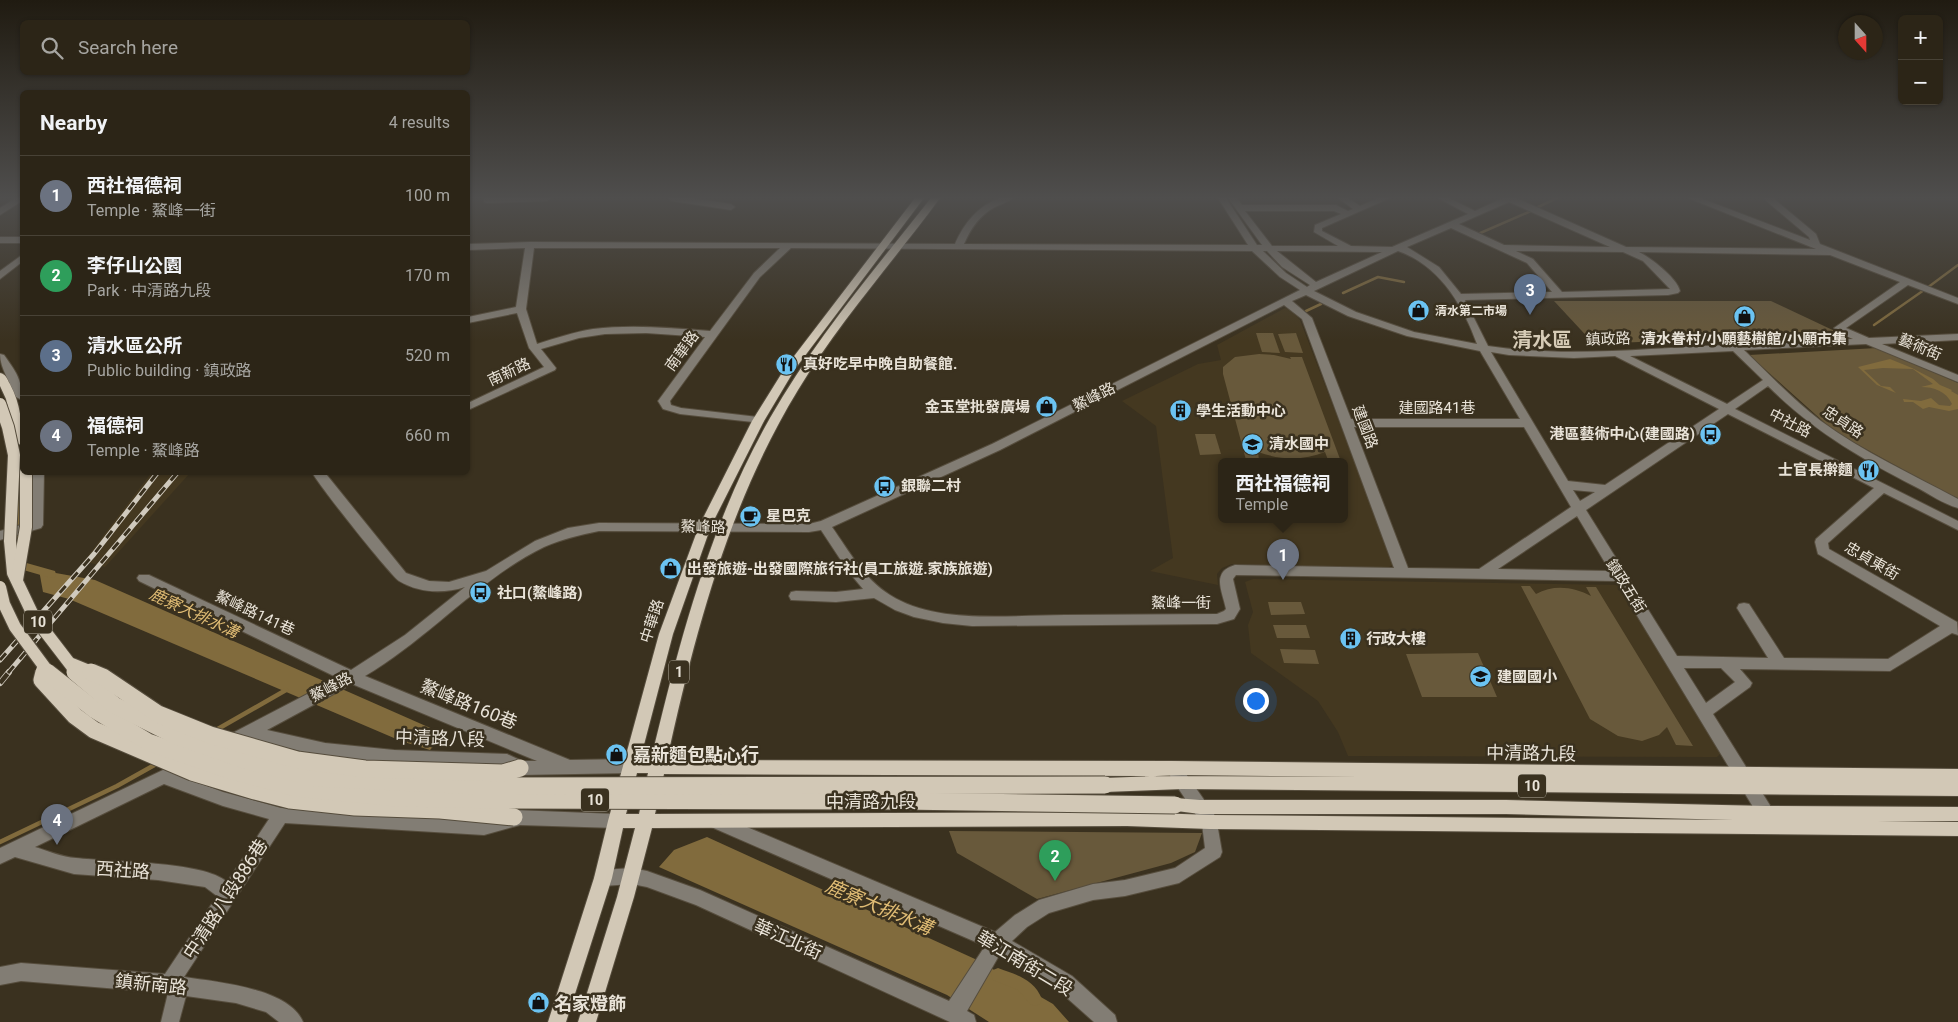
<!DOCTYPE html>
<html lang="en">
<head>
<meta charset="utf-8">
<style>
	body { margin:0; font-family:Roboto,"Noto Sans TC",sans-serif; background:#342d20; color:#f1f3f6 }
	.controls { position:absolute; right:15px; top:15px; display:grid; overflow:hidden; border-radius:8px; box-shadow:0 1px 4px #0004 }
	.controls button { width:45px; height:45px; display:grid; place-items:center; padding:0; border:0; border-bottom:1px solid #484236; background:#2c2517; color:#f1f3f6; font:25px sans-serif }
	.compass { position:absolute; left:1838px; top:15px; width:45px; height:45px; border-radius:50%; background:#2c2517; box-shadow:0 1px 4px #0004; rotate:159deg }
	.you { position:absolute; left:1255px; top:700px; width:18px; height:18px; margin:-12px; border:4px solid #fff; border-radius:50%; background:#1a73e8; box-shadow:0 0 0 8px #1a73e833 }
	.badge { display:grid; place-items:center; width:32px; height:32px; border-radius:50%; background:#8c9099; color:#fff; font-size:16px; font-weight:700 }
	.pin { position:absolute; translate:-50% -41px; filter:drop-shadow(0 1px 2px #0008) }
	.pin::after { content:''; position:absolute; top:26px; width:18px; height:15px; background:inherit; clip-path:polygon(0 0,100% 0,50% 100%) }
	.popup { position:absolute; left:1218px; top:458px; width:130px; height:65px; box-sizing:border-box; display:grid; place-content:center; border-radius:8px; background:#2c2517; filter:drop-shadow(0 1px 4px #0005); font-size:16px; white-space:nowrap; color:#a6a5a1 }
	.popup b { font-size:19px; color:#f1f3f6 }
	.popup::after { content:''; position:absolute; left:50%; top:100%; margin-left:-10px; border:10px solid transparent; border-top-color:#2c2517 }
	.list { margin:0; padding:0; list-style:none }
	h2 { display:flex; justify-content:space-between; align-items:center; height:65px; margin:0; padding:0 20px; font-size:21px }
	h2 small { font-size:16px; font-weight:400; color:#a6a5a1 }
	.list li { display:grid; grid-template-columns:32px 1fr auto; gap:15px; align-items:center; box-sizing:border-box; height:80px; padding:0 20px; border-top:1px solid #484236 }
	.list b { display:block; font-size:19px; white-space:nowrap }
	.list p { margin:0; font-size:16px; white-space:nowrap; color:#a6a5a1 }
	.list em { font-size:16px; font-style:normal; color:#a6a5a1 }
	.icon { flex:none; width:28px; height:28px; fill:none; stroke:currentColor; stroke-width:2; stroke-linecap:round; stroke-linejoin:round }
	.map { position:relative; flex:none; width:1958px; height:1022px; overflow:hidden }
	.search { position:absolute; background:#2c2517; box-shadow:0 1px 4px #0004; left:20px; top:20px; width:450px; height:55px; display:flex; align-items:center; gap:12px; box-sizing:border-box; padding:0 18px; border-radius:8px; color:#a6a5a1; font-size:19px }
	.panel { position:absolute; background:#2c2517; box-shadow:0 1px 4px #0004; left:20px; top:90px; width:450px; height:385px; border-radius:8px }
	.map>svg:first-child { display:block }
	.built { fill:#443820; fill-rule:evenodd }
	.green { fill:#68593b }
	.water { fill:#816b3d }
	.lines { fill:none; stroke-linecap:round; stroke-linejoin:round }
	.stream-far1 { stroke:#816b3d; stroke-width:2.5 }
	.stream { stroke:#816b3d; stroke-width:4.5 }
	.canal { fill:#816b3d; fill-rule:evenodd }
	.minor-casing { stroke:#564d3d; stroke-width:2 }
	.major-casing { stroke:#564d3d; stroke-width:2 }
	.minor { fill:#827d74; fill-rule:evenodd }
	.major { fill:#d2c8b6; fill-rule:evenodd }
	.rail-far1-casing { stroke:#d0cabe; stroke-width:5 }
	.rail-casing { stroke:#d0cabe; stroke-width:6 }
	.rail-far1 { stroke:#3a311f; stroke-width:3; stroke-dasharray:9; stroke-linecap:butt }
	.rail { stroke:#3a311f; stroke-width:4.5; stroke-dasharray:12; stroke-linecap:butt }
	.major-bridge-far1-casing { stroke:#564d3d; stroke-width:14; stroke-linecap:butt }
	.major-bridge-casing { stroke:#564d3d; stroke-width:19; stroke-linecap:butt }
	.major-bridge-far1 { stroke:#d2c8b6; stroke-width:12 }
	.major-bridge { stroke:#d2c8b6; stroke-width:17 }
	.labels { text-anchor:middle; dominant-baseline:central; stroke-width:5; stroke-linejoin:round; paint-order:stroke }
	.far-poi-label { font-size:12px; font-weight:bold; fill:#e9e3d8; stroke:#3a311f; text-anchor:start }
	.shield { fill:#3a311f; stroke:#b4aea0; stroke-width:1 }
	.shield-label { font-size:14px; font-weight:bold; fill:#e9e3d8 }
	.street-label { font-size:15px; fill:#e9e3d8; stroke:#3a311f }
	.poi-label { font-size:15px; font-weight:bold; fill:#e9e3d8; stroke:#3a311f; text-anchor:start }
	.water-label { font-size:16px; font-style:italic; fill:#e0bc74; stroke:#3a311f }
	.near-street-label { font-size:18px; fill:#e9e3d8; stroke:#3a311f }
	.near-poi-label { font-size:18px; font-weight:bold; fill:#e9e3d8; stroke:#3a311f; text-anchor:start }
	.near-water-label { font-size:19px; font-style:italic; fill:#e0bc74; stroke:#3a311f }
	.district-label { font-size:20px; font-weight:bold; fill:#d6cbb6; stroke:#3a311f }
</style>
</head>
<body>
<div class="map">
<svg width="1958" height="1022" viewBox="0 0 1958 1022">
	<rect width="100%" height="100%" fill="#3a311f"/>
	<g class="built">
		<path d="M1285 308 1292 311 1300 320 1394 565 1386 568 1232 564 1222 568 1217 574 1218 585 1150 571 1173 558 1156 426 1122 401 1198 364 1221 360 1217 345ZM1222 461H1344V519H1222Z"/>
		<path d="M152 472 190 473 105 567 84 561Z"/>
		<path d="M1253 579 1623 585 1722 752 1717 757 1348 756 1338 732 1318 701 1251 653 1248 625 1253 612 1245 582Z"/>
	</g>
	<g class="green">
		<path d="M1554 301H1771L1839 333 1594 344Z"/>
		<path d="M1256 333H1273L1280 353 1262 352Z"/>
		<path d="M1296 333 1303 353 1285 352 1278 334Z"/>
		<path d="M1877 348 1958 383V500L1835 432 1749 355Z"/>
		<path d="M1259 354 1274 355 1291 359 1290 357H1302L1340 459 1328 460 1325 452C1303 461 1280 460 1258 452L1259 460H1246L1223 374V367L1235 357Z"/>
		<path d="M1195 434H1215L1221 454 1200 455Z"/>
		<path d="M1521 586H1530L1536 594C1554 584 1574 587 1591 596L1586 587H1596L1693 746 1676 745 1667 727 1659 735 1642 741 1618 736 1590 719Z"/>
		<path d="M1268 602H1301L1305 614 1271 615Z"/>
		<path d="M1273 625H1306L1310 638H1277Z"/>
		<path d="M1280 649 1315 650 1319 664 1284 663Z"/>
		<path d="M1478 653 1497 697H1422L1406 654Z"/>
		<path d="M949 831 1202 833 1195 852 1171 863 1037 899 957 853Z"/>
	</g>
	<g class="water">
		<path d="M1890 359 1912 368 1933 379 1940 385 1952 390 1951 391 1958 395V409L1949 411 1929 407 1923 409 1913 402H1904L1903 399 1921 401 1931 398 1939 405 1950 406 1952 404C1946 391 1934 387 1921 387L1933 384 1913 369 1883 368 1864 370 1881 386 1890 387 1896 393 1877 385 1858 367Z"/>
		<path d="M39 570 95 580 444 734 430 750 401 741 69 599 43 592Z"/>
		<path d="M707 837 975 959 1053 1004 1069 1022H989L947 995 659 867 674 850Z"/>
	</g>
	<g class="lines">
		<g class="stream-far1">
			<path d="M1536 208 1557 198"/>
			<path d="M1478 234 1531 211"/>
			<path d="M1927 288 1958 265"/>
			<path d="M1343 293 1378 277 1404 282"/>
			<path d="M1306 311 1321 304"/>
			<path d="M1874 325 1924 290"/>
		</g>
		<g class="stream">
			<path d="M216 730 286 690"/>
			<path d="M0 842 117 786 158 763"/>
		</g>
		<g class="canal">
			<path d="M26 479 31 482 25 494 23 539 18 543 13 539 15 494 23 480Z"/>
			<path d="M18 557 22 558 23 562 55 571 56 574 55 577 51 578 13 567 12 564 14 558Z"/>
			<path d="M998 968C1017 975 1034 979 1042 999L1040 1004 1035 1006 1030 1004 1018 990 993 980 991 975 993 970Z"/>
		</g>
		<defs>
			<g id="minor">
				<path d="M16 198H22V201L0 215V208Z"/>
				<path d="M484 198H551L547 201 487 203 484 202Z"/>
				<path d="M668 198H691L731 204 735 207 731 210 672 201Z"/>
				<path d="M1000 198H1013C1008 202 1001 204 995 207 980 215 971 228 964 244L1248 245 1218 198H1226L1257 245H1262L1228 198H1237L1242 205H1336L1348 211 1353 209 1338 198H1348L1360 206 1378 198H1390L1322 228V231L1351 246 1392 247 1468 214 1438 198H1449L1475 211 1503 198H1516L1626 247 1816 249 1688 198H1700L1810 240 1809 237 1763 198H1773L1816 234 1820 244 1958 298V304L1908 285 1846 328 1869 338 1958 334V340L1882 344 1958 375V382L1866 344 1744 350C1769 374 1793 400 1821 421 1863 452 1912 474 1958 499V508C1943 504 1928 493 1914 486 1860 458 1811 429 1768 386L1735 409 1958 521V530L1884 493 1828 543 1829 549 1957 622 1958 635 1952 633 1890 671 1740 669 1752 683 1750 687 1713 714 1776 815 1778 820 1776 825 1770 827 1764 825 1616 581 1236 575 1233 579 1240 609 1234 619 1217 624 972 626 943 623 914 617 895 610 874 598 836 602 791 600 789 596 791 592 796 591 836 592 863 589 848 571 821 530 809 532 599 531C580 535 562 539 544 547 480 578 428 639 365 676L570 760 631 759 637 761 639 766 637 771 631 773 520 775 505 768 394 764 325 757 250 739 228 749 223 748 220 743 223 738 338 678 139 581 137 578 139 575H149L351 670 405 635 465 587C443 594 419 593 399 581 391 576 316 482 312 472H327L326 474 406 573 429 581 449 582 486 571 535 541 568 528 599 523 809 524 821 521 992 444 1300 290 1280 277 1252 251 791 248 760 277 670 401 671 405 681 408 758 417 764 421 762 423 680 414 663 409 658 401 705 337 646 333 605 334 579 338 541 349 556 368 555 370 468 410V403L544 367 529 348 517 313 468 323V317L516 307 525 248 468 250V244L530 242 955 244C964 223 978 206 1000 198ZM1509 202 1610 247 1504 245 1459 224ZM1245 211H1334L1341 214 1315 225 1314 232 1338 246H1272ZM1451 228 1527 263 1552 292 1461 294 1439 267 1407 247ZM534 248H780L754 273 710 331C671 328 632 324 593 329 574 332 556 338 537 344L526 309ZM1263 251H1267L1282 267 1310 285 1307 287 1286 273ZM1277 251 1382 252 1316 282ZM1398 251C1439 265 1463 305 1477 344L1414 332 1356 312 1314 291ZM1516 251 1623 252 1643 261 1670 289 1562 292 1533 259ZM1639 252 1830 255 1900 282 1834 328 1841 334 1853 339 1738 344 1733 342 1728 345C1649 348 1567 358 1488 346L1465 300 1668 295 1678 293 1680 291C1677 278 1651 258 1639 252ZM1306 295 1348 316 1407 336 1480 351 1520 419H1351L1312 318 1292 301ZM1284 305 1302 319 1394 568 1235 565C1211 572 1222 590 1226 609L1224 611 1217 614C1166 614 1116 615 1065 615 1011 615 937 625 890 595 864 579 849 551 832 527L1000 450ZM1733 351 1763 380 1727 404 1630 356ZM1491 352 1509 355 1574 358 1615 356 1719 409 1605 485 1568 481ZM1728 414 1874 488 1816 539 1815 542 1818 554 1940 626 1888 659 1784 658 1749 604 1744 603 1739 604 1737 608 1768 658 1677 656 1586 510ZM1354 427H1524L1571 507 1479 569 1408 568ZM1573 490 1595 492 1580 501ZM1577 516 1610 571 1498 569ZM1684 668H1721L1735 682 1706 703ZM352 684 537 761H522L507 754 394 750 325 743 267 730Z"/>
				<rect x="0" y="237" width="22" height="6"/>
				<path d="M22 255V262L0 279V271Z"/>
				<path d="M0 354 4 355C16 372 22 379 22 400L16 397C11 383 0 369 0 354Z"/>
				<path d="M32 472H44L43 525 41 528 0 540V531L31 522Z"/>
				<path d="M188 758 194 760 196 765 194 770 180 776 223 792 281 808 484 821 507 814 514 810 616 814 622 816 624 821 622 826 616 828 520 825 484 835 285 823 184 977C217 982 289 988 303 1022H279L266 1012 236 1003 186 996 179 1022H161L168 993 21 981 0 985V967L21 963 165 974 217 896 205 887 158 880 74 874 15 857 0 864V848ZM164 784 223 806 269 819 227 882C205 861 109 862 76 858 62 857 48 851 35 847Z"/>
				<path d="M1178 769 1184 771 1216 817 1222 852 1220 857 1179 883 1125 896 1093 900 1049 913 1027 927 1012 941 1072 976 1115 1015 1117 1022H1094L1058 990 1000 954 967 1011 974 1015 976 1022H950L696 905 647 887 632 884 603 886 597 884 594 878 597 872 603 870 632 868 647 871 700 890 949 1001 985 946 709 826 707 821 709 816 715 814 721 816 995 932 1015 915 1039 900 1093 884 1125 880 1175 868 1205 848 1202 824 1170 776 1172 771Z"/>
			</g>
			<g id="major">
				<path d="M915 198H924L795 369 764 421 711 526 673 634 640 760H651C679 643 710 523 770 418 815 339 875 269 931 198H940C893 262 839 322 798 390 729 503 695 632 667 760L1172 761 1958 769V796L1182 789 1105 792 1099 790 1097 785 1099 780 1105 778 1182 775 1361 777 664 774 655 814 1127 812 1210 815 1734 820 1506 814H1200L1169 810 1167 805 1169 800 1175 798 1200 800H1506L1766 806 1958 807V821H1878L1958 822V836L1210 829 1127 826 652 828 634 897 596 1022H578L617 897 635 828H623L612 878 566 1022H548L594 878 608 821 659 634 699 526 752 421 785 368ZM637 773H648L639 814H626Z"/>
				<path d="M0 373C6 374 7 379 10 384 21 405 22 423 22 446L16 442 6 399 0 386Z"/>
			</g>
		</defs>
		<use href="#minor" class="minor-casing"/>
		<use href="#major" class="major-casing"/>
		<use href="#minor" class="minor"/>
		<use href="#major" class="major"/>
		<defs>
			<g id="rail-far1">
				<path d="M0 660 94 554 158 472"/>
				<path d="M8 673 178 472"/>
			</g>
			<path id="rail" d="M0 683 9 672"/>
		</defs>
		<use href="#rail-far1" class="rail-far1-casing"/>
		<use href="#rail" class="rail-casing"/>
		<use href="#rail-far1" class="rail-far1"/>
		<use href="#rail" class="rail"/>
		<defs>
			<g id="major-bridge-far1">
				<path d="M0 404 8 427 14 455 10 541 13 573 34 617 77 673"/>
				<path d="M17 580 26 527V472"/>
				<path d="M0 587 4 604 15 627 49 673"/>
				<path d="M72 664 94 673"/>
				<path d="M44 673 45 670"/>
			</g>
			<g id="major-bridge">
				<path d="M44 672 42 680 75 716 94 730 192 772 255 791 290 800 355 807 440 810 514 817"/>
				<path d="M47 672 95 710 148 742 229 770 296 788 397 798 498 800 901 801 1175 805"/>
				<path d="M75 672 114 705 172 734 244 760 316 778 476 786 1105 785"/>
				<path d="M91 672 103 677 158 714 210 735 297 760 365 769 503 773 520 768"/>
			</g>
		</defs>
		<use href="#major-bridge-far1" class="major-bridge-far1-casing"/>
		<use href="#major-bridge" class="major-bridge-casing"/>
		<use href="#major-bridge-far1" class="major-bridge-far1"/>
		<use href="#major-bridge" class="major-bridge"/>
	</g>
	<linearGradient id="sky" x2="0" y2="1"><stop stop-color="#201b11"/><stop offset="0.58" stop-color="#4f4e4d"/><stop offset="1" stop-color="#4f4e4d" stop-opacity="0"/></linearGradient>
	<rect width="1958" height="341" fill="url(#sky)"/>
	<defs>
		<symbol id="shop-disc" viewBox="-11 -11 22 22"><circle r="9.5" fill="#6bc3f2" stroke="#3a311f"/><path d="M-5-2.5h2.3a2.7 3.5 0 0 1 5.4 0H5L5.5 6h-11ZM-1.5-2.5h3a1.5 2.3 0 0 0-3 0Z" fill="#111"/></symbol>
		<symbol id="restaurant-disc" viewBox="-11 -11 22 22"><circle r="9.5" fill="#6bc3f2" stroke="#3a311f"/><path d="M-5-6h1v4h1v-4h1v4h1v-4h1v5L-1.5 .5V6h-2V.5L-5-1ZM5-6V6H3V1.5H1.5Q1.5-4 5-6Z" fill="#111"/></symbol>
		<symbol id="building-disc" viewBox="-11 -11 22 22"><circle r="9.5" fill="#6bc3f2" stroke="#3a311f"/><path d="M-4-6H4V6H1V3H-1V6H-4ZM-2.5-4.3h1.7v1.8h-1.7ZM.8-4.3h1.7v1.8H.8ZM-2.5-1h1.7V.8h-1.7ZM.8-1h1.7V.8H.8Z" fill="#111"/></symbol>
		<symbol id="bus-disc" viewBox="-11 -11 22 22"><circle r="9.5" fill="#6bc3f2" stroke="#3a311f"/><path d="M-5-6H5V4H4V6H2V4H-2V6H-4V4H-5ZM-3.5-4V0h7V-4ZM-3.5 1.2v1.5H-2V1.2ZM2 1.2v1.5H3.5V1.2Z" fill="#111"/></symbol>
		<symbol id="school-disc" viewBox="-11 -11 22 22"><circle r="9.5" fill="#6bc3f2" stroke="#3a311f"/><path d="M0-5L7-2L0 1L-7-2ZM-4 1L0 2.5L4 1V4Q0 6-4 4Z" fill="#111"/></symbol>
		<symbol id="cafe-disc" viewBox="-11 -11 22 22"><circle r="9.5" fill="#6bc3f2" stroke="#3a311f"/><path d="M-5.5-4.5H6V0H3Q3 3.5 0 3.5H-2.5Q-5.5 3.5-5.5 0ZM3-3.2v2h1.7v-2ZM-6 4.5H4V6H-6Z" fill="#111"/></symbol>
	</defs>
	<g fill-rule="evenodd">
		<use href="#shop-disc" x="1406" y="298" width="25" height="25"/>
		<use href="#shop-disc" x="1732" y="304" width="25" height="25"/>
		<use href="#restaurant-disc" x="774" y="352" width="25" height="25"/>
		<use href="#shop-disc" x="1034" y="394" width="25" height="25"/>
		<use href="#building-disc" x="1168" y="398" width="25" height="25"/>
		<use href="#bus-disc" x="1698" y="422" width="25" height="25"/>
		<use href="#school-disc" x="1240" y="432" width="25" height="25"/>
		<use href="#restaurant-disc" x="1856" y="458" width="25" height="25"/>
		<use href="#bus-disc" x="872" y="474" width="25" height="25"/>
		<use href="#cafe-disc" x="738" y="504" width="25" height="25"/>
		<use href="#shop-disc" x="658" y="556" width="25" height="25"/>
		<use href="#bus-disc" x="468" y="580" width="25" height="25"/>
		<use href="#building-disc" x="1338" y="626" width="25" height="25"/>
		<use href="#school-disc" x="1468" y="664" width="25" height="25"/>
		<use href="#shop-disc" x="604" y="742" width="25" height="25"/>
		<use href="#shop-disc" x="526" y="990" width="25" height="25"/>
	</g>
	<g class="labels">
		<g class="far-poi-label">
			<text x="1435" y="311">清水第二市場</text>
		</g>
		<g class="shield">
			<rect x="24" y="610.5" width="28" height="23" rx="4"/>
			<rect x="669" y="660.5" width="20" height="23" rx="4"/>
			<rect x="1518" y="774.5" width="28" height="23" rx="4"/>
			<rect x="581" y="788.5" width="28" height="23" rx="4"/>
		</g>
		<g class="shield-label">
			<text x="38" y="622">10</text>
			<text x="679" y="672">1</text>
			<text x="1532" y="786">10</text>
			<text x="595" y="800">10</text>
		</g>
		<g class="street-label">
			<text transform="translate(1608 339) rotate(-2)">鎮政路</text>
			<text transform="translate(1920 347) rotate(23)">藝術街</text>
			<text transform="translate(682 351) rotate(-54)">南華路</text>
			<text transform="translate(509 372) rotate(-25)">南新路</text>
			<text transform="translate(1094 397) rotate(-27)">鰲峰路</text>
			<text x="1437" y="408">建國路41巷</text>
			<text transform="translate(1843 422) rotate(33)">忠貞路</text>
			<text transform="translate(1790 423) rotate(27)">中社路</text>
			<text transform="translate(1365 427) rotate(69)">建國路</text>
			<text transform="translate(703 527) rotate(1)">鰲峰路</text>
			<text transform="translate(1872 561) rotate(30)">忠貞東街</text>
			<text transform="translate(1626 586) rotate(58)">鎮政五街</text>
			<text x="1181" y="603">鰲峰一街</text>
			<text transform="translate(255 613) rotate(25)">鰲峰路141巷</text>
			<text transform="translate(652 621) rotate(-72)">中華路</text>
			<text transform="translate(331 687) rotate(-28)">鰲峰路</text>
		</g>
		<g class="poi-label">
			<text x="1744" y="339" text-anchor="middle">清水眷村/小願藝樹館/小願市集</text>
			<text x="803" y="364">真好吃早中晚自助餐館.</text>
			<text x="1030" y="407" text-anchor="end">金玉堂批發廣場</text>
			<text x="1196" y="411">學生活動中心</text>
			<text x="1695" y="434" text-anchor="end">港區藝術中心(建國路)</text>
			<text x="1269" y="444">清水國中</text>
			<text x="1853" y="470" text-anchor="end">士官長擀麵</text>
			<text x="901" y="486">銀聯二村</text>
			<text x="766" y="516">星巴克</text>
			<text x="687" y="569">出發旅遊-出發國際旅行社(員工旅遊.家族旅遊)</text>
			<text x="497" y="593">社口(鰲峰路)</text>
			<text x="1366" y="639">行政大樓</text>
			<text x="1497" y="677">建國國小</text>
		</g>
		<g class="water-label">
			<text transform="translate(194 613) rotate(25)">鹿寮大排水溝</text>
		</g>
		<g class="near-street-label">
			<text transform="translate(469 704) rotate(22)">鰲峰路160巷</text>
			<text transform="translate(440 738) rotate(2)">中清路八段</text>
			<text transform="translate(1531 753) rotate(1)">中清路九段</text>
			<text x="871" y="801">中清路九段</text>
			<text transform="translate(123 870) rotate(4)">西社路</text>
			<text transform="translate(225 899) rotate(-57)">中清路八段886巷</text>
			<text transform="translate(788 939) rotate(24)">華江北街</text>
			<text transform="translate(1025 963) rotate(31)">華江南街二段</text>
			<text transform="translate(151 984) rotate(6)">鎮新南路</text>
		</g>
		<g class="near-poi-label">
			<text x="633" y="754">嘉新麵包點心行</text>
			<text x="554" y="1003">名家燈飾</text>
		</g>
		<g class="near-water-label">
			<text transform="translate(879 907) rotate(23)">鹿寮大排水溝</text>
		</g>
		<g class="district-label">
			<text x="1542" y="340">清水區</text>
		</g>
	</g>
</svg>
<div class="controls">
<button>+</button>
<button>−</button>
</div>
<svg class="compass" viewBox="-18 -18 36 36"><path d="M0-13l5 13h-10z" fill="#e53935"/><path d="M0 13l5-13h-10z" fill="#a6a5a1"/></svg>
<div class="you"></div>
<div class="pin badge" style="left:1283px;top:580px;background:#6b7280">1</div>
<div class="popup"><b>西社福德祠</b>Temple</div>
<div class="pin badge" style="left:1055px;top:881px;background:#2e9e5b">2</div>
<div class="pin badge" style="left:1530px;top:315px;background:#5c6f8a">3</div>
<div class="pin badge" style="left:57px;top:845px;background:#6b7280">4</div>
<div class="search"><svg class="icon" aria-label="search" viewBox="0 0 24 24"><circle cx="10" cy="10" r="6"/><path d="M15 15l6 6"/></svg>Search here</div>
<section class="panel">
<h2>Nearby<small>4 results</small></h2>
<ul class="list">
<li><span class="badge" style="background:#6b7280">1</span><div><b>西社福德祠</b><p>Temple · 鰲峰一街</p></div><em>100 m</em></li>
<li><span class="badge" style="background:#2e9e5b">2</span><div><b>李仔山公園</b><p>Park · 中清路九段</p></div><em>170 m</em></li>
<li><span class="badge" style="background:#5c6f8a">3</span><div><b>清水區公所</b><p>Public building · 鎮政路</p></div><em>520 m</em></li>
<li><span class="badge" style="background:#6b7280">4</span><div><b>福德祠</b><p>Temple · 鰲峰路</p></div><em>660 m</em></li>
</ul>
</section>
</div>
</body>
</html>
